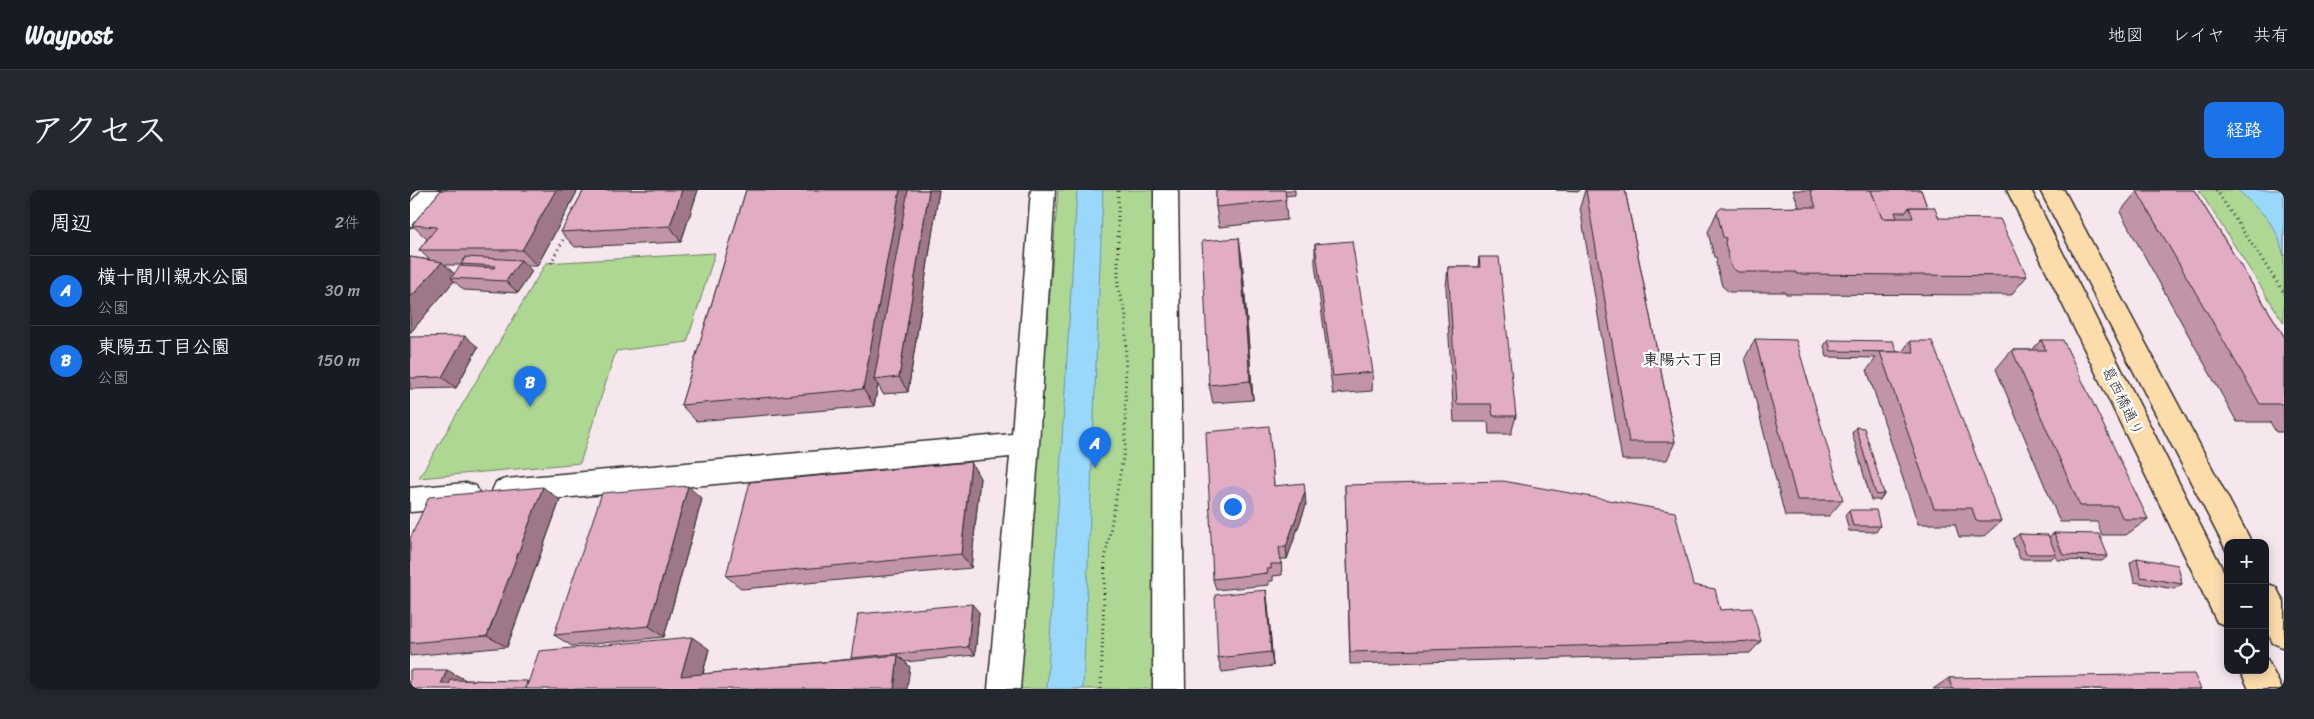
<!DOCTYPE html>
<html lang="ja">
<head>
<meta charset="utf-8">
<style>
	body { margin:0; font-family:Sriracha,"Klee One",sans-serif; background:#242831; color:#f1f3f6 }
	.controls { position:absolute; right:15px; bottom:15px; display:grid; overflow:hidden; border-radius:10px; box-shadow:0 2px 12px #0003 }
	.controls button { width:45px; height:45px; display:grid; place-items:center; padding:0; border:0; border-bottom:1px solid #363941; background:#171b24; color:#f1f3f6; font:25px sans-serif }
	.you { position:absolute; left:822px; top:316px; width:18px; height:18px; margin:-12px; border:4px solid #fff; border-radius:50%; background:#1a73e8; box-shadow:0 0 0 8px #1a73e833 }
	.badge { display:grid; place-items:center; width:32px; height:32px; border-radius:50%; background:#1a73e8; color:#fff; font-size:16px; font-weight:700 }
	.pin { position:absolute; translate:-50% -41px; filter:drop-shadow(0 1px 2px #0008) }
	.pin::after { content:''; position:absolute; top:26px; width:18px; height:15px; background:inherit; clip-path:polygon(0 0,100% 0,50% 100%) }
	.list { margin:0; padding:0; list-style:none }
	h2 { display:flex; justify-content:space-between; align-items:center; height:65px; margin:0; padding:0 20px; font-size:21px }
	h2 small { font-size:16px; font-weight:400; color:#9ea1a6 }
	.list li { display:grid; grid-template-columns:32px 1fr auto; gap:15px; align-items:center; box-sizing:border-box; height:70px; padding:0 20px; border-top:1px solid #363941 }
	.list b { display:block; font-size:19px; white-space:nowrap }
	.list p { margin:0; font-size:16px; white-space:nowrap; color:#9ea1a6 }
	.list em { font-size:16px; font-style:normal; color:#9ea1a6 }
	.icon { flex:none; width:28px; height:28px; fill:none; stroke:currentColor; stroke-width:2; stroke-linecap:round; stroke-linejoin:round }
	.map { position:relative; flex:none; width:1874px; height:499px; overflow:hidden; border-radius:10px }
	header { display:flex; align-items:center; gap:30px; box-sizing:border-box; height:70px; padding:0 25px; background:#171b24; border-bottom:1px solid #363941 }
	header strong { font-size:24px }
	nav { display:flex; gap:28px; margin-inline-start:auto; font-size:18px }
	.intro { display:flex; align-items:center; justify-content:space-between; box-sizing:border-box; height:120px; padding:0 30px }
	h1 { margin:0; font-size:35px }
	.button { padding:12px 22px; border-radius:10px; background:#1a73e8; color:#fff; font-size:18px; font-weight:700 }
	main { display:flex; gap:30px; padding:0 30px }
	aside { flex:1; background:#171b24; border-radius:10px; box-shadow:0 2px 12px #0003 }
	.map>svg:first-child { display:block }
	.green { fill:#aed794; stroke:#6c8160 }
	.water { fill:#9ad8fb; stroke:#6e93a8 }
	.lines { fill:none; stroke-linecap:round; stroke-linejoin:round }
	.minor-casing { stroke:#2b2b2b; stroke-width:3 }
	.major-casing { stroke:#2b2b2b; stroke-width:3 }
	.path { stroke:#2b2b2b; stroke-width:3; stroke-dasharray:1 4; stroke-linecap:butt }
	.minor { fill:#fff; fill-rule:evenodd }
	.major { fill:#fddcac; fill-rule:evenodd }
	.wall { fill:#c294a9; stroke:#2b2b2b; fill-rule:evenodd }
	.shaded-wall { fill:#9e7889; stroke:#2b2b2b }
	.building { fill:#e2acc4; stroke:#2b2b2b }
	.labels { text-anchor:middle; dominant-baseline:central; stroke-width:4.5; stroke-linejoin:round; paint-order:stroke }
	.street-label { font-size:15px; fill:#2b2b2b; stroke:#fff }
	.neighbourhood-label { font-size:16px; font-weight:bold; fill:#2b2b2b; stroke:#fff }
</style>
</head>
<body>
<header>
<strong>Waypost</strong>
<nav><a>地図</a><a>レイヤ</a><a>共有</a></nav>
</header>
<div class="intro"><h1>アクセス</h1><a class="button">経路</a></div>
<main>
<aside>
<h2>周辺<small>2件</small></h2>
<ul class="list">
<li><span class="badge">A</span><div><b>横十間川親水公園</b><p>公園</p></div><em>30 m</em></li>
<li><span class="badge">B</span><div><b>東陽五丁目公園</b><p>公園</p></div><em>150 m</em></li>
</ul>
</aside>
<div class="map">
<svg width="1874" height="499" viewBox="0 0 1874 499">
	<rect width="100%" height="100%" fill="#f6e6ed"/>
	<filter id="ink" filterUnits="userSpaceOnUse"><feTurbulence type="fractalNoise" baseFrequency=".02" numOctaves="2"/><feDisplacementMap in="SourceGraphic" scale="10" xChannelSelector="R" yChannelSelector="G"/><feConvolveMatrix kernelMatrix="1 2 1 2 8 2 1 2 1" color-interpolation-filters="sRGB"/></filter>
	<g filter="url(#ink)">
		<g class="green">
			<path d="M648 0H745L744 499H609Z"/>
			<path d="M1789 0H1874V133Z"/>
			<path d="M305 63 277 152 206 161 170 273 9 288 136 73Z"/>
		</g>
		<g class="water">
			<path d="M667 0H693L673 499H637Z"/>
			<path d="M1828 0H1874V66L1868 46 1857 28Z"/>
		</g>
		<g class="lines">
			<defs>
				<g id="minor">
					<path d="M12 0H37L8 34 0 37V13Z"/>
					<path d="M621 0H645L629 254 610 499H578L600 267 96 313 86 310 82 301 86 292 96 289 602 244Z"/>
					<path d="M744 0H768L775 499H743Z"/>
					<path d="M56 293 66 296 70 305 66 314 56 317 0 322V298Z"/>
				</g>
				<g id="major">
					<path d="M1597 0H1621L1818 390V436L1807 432Z"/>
					<path d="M1630 0H1654L1842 353H1818L1817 362Z"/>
					<path d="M1855 393 1866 397 1874 413V458L1863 453 1855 438Z"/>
					<path d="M1855 469H1857L1872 499H1839L1830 480H1855Z"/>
				</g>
			</defs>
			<use href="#minor" class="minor-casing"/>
			<use href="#major" class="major-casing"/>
			<g class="path">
				<path d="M1806 0 1874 103"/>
				<path d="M141 73 157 42"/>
				<path d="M691 499 695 370 715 256 716 124 708 99V0"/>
			</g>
			<use href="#minor" class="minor"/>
			<use href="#major" class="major"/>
		</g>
		<g class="wall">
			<path d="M31 0H168L127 76H117L122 81 108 103 54 100 44 91 0 143V67L20 70 9 60 17 49 2 35ZM35 75H52L54 77 44 84Z"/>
			<path d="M174 0H288L271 52 165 57 151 42Z"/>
			<path d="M336 0H529L498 202 473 204 468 195 464 216 286 231 271 215Z"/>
			<path d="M806 0H885V5L875 6 877 30 809 37 806 17Z"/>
			<path d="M1146 0H1170V1Z"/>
			<path d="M1175 0H1215L1265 252 1257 270H1212L1170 17Z"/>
			<path d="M1383 0H1511L1517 17 1529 28 1617 86 1601 105 1376 104 1375 102H1319L1312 96 1306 73 1307 68 1304 67 1298 42 1307 22 1389 17Z"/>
			<path d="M1728 0H1784L1874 146V242H1866L1860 232H1827L1710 22Z"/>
			<path d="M905 54 963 182 962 201 923 204 905 74Z"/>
			<path d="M1069 67 1106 226 1101 244H1079L1078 232H1044L1036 97 1038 77H1068Z"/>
			<path d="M832 68 843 210 803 213 799 195Z"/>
			<path d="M0 147 68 157 46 198 0 199Z"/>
			<path d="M1345 149 1433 310 1419 326H1375L1335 168Z"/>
			<path d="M1418 150 1487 162H1492L1500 151 1591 331 1573 347H1549L1545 334H1508L1457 180 1466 168 1417 167 1414 156Z"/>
			<path d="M1631 150 1738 329 1716 345H1692L1687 332H1650L1586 179 1602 160H1622Z"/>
			<path d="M1446 237 1474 304 1470 310H1461L1442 243Z"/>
			<path d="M860 250 864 296 896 315 877 369H871L872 385 863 386V391H859V395L806 400 803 389Z"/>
			<path d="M570 288 561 378 332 399 316 386Z"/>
			<path d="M935 295 1283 395 1310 420 1351 451 1340 463 940 474Z"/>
			<path d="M292 309 254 447 162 456 144 445Z"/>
			<path d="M150 310 97 457 0 466V349Z"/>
			<path d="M1439 320 1470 336 1466 342 1439 341 1435 325Z"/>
			<path d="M1644 343 1698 366 1692 371 1647 370 1645 366 1640 369H1610L1603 349 1609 344 1639 347Z"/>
			<path d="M1727 368 1772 394 1764 399 1724 392 1720 373Z"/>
			<path d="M856 400 858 415 863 476 812 482 808 468Z"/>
			<path d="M569 422 565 465 495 472 500 477 0 499 58 490 118 492 299 459 293 484 442 469 441 468Z"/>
			<path d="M1539 488 1791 499H1523Z"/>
		</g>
		<g class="shaded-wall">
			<path d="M146 0H168L127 76 112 60Z"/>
			<path d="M272 0H288L271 52 260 36Z"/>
			<path d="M490 0H502L464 190 468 195 464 216 453 199Z"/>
			<path d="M519 0H529L498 202 489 187Z"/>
			<path d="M829 48 832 68 843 210 840 191Z"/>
			<path d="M111 70 122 81 108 103 96 91Z"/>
			<path d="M32 72 48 87 41 88 44 91 0 143V108Z"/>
			<path d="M55 146 68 157 46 198 32 187Z"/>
			<path d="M561 272 570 288 561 378 551 364Z"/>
			<path d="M278 296 292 309 254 447 239 436Z"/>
			<path d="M133 297 150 310 97 457 77 446Z"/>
			<path d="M895 302 896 315 877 369 876 357Z"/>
			<path d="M856 400 858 415 863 476 861 462Z"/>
			<path d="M562 414 569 422 565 465 558 457Z"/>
			<path d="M282 447 299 459 289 497 271 486Z"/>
			<path d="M488 465 500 477 497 499H484Z"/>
			<path d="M37 480 58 491 54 499 31 494Z"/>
		</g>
		<g class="building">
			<path d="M31 0H146L112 60H9L27 37 2 35Z"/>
			<path d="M174 0H272L260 36 151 42Z"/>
			<path d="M336 0H490L453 199 271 215Z"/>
			<path d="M498 0H519L489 187 464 190Z"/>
			<path d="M806 0H875L876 10 806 17Z"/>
			<path d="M1176 0H1215L1265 252H1219Z"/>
			<path d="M1400 0H1461L1472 28H1503L1499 17H1524L1529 28 1590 29 1617 86 1386 84V82H1328L1321 77 1315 53 1316 48 1313 47 1307 22 1311 18 1406 17Z"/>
			<path d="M1461 0H1511L1517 17H1499L1496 22H1485L1487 28H1472Z"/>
			<path d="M1749 0H1784L1874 146V214H1850L1727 1H1750Z"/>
			<path d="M829 48 840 191 799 195 792 51Z"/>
			<path d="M942 51 963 182 923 186 905 54Z"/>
			<path d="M0 67 32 72 0 108Z"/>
			<path d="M56 67 111 70 96 91 41 88 50 76 84 78 86 76 51 74Z"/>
			<path d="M1069 67H1089L1106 226H1083L1081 214H1047L1038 77H1070Z"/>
			<path d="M55 146 32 187 0 188V147Z"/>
			<path d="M1345 149 1386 150 1433 310H1387Z"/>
			<path d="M1418 150 1483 151 1487 162 1421 161Z"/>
			<path d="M1631 150H1653L1738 329H1713L1707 316H1670L1602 160H1636Z"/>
			<path d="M1500 151H1522L1591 331H1566L1562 318H1524L1470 162H1504Z"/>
			<path d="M859 236 864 296 894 293 895 302 876 357H869L871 374H861V379H857L858 383 803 389 796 242Z"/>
			<path d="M1446 237 1454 238 1474 304 1466 305Z"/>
			<path d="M561 272 551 364 316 386 340 292Z"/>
			<path d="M1093 291 1265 322 1283 395 1305 399 1310 420 1342 418 1351 451 940 462 935 295Z"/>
			<path d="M278 296 239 436 144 445 192 303Z"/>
			<path d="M133 297 77 446 0 453V349L19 307Z"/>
			<path d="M1439 320H1466L1470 336H1443Z"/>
			<path d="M1644 343 1689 344 1698 366 1653 365Z"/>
			<path d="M1609 344 1638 345 1646 364H1616Z"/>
			<path d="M1727 368 1768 375 1772 394 1731 387Z"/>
			<path d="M856 400 861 462 808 468 805 405Z"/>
			<path d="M562 414 558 457 441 468 448 424Z"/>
			<path d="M282 447 271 486 488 465 484 499H116L129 461Z"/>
			<path d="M0 480H37L31 494H39L41 490 117 491 115 499H0Z"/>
			<path d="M1784 484 1791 499H1542L1539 488Z"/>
		</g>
	</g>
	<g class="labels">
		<g class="street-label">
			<text transform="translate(1713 211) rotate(64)">葛西橋通り</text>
		</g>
		<g class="neighbourhood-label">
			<text x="1273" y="169">東陽六丁目</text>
		</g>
	</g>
</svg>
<div class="controls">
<button>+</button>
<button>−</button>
<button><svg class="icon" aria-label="locate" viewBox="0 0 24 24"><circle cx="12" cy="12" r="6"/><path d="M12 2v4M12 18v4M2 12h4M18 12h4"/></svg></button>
</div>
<div class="you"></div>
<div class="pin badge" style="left:685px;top:278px">A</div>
<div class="pin badge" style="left:120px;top:217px">B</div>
</div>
</main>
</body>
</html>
